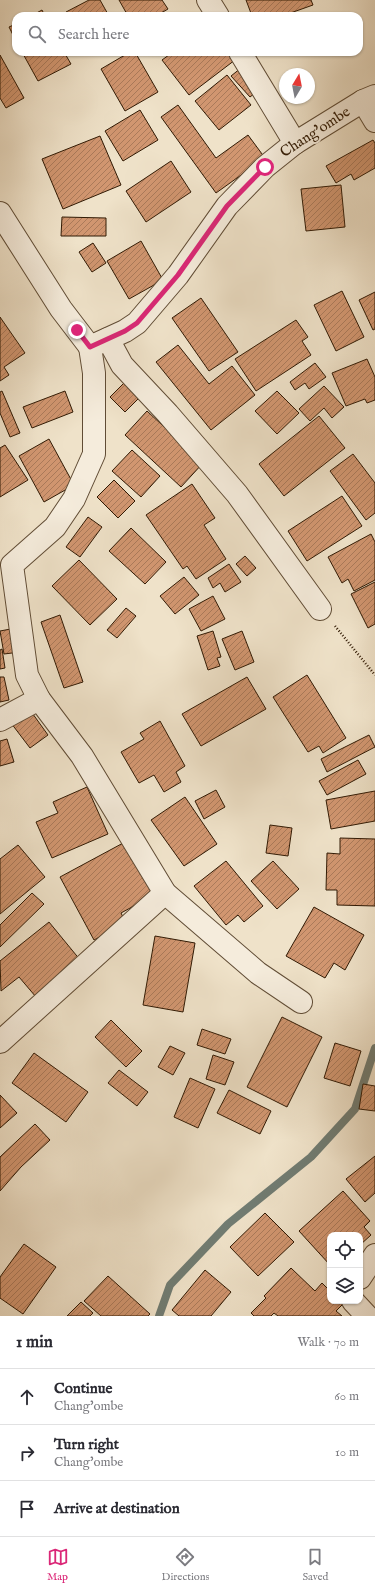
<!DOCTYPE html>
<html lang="en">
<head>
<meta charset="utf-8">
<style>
	body { margin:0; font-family:"IM FELL English",serif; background:#f2f2f3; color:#2b2b33 }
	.controls { position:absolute; right:12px; bottom:12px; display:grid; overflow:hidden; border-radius:8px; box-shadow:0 1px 3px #0004 }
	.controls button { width:36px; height:36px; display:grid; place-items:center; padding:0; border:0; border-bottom:1px solid #e1e1e2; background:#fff; color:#2b2b33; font:20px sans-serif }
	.compass { position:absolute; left:279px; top:68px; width:36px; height:36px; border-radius:50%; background:#fff; box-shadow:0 1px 3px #0004; rotate:10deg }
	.stop { position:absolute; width:12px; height:12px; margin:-9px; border:3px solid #db2777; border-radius:50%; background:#fff }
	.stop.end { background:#db2777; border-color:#fff; box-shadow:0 1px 4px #0008 }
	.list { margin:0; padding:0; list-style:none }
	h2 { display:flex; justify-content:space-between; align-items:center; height:52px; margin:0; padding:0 16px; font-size:17px }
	h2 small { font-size:13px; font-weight:400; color:#7c7c81 }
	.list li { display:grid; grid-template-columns:26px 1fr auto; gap:12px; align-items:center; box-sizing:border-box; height:56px; padding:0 16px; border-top:1px solid #e1e1e2 }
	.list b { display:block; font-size:15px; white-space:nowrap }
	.list p { margin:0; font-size:13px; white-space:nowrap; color:#7c7c81 }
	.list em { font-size:13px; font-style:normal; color:#7c7c81 }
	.icon { flex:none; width:22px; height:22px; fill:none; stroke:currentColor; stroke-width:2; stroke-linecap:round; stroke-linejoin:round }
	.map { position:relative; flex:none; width:375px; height:1316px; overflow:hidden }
	.search { position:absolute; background:#fff; box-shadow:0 1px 3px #0004; left:12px; right:12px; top:12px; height:44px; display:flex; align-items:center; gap:10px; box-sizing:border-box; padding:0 14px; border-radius:12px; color:#7c7c81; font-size:15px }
	.sheet { height:220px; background:#fff }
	nav { display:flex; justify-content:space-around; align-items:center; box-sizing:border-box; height:56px; border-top:1px solid #e1e1e2; background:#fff; font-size:11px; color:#7c7c81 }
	nav a { display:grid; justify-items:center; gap:2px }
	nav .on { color:#db2777 }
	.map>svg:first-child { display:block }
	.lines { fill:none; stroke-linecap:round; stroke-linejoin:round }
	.stream { stroke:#717c72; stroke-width:8 }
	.building { fill:url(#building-hatch); stroke:#311a04 }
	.minor-casing { stroke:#604c35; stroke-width:24 }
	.path { stroke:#311a04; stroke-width:2.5; stroke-dasharray:1 2; stroke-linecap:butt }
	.minor { stroke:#f5ecdc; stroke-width:22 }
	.route { stroke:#db2777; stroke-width:5 }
	.labels { text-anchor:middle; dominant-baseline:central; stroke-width:4; stroke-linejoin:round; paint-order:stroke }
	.street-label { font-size:15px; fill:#311a04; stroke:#f5ecdc }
</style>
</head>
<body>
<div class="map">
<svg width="375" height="1316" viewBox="0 0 375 1316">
	<defs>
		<pattern id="building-hatch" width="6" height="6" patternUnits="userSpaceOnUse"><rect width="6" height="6" fill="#d19670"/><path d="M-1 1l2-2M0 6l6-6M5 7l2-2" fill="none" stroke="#aa7a5a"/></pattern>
	</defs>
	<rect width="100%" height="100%" fill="#efe2c9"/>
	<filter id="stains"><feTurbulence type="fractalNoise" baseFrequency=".005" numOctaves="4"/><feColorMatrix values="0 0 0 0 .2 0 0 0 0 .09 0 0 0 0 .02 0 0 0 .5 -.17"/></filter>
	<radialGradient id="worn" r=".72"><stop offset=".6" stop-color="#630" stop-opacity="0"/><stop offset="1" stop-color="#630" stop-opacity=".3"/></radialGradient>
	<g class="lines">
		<path class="stream" d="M159 1316 170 1285 228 1224 311 1157 355 1109 375 1048"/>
	</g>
	<g class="building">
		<path d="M89 0H100L109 16H68L66 12Z"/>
		<path d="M119 0H162L168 9 156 16H128Z"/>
		<path d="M246 0H311L313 5 282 16H252Z"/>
		<path d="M42 10 45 16H31Z"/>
		<path d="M16 24V41L9 27Z"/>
		<path d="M22 52H64L71 64 38 81Z"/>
		<path d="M130 52H135L158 92 125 111 101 69Z"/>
		<path d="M173 52H229L235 60 189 95 162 60Z"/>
		<path d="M0 55 24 98 6 108 0 98Z"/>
		<path d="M241 68 260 89 250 97 231 76Z"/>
		<path d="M227 75 251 105 219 130 195 101Z"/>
		<path d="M178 105 216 158 248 135 265 158 216 193 161 117Z"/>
		<path d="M140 110 158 140 123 161 105 131Z"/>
		<path d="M100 136 121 185 63 209 42 159Z"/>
		<path d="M373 140 375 143V168L354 180 351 174 336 183 326 166Z"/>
		<path d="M171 161 191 192 146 222 126 191Z"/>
		<path d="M341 185 345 227 306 231 301 189Z"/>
		<path d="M62 217 106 218V236H61Z"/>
		<path d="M141 241 163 280 129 299 107 261Z"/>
		<path d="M93 243 106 263 92 272 79 252Z"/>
		<path d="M342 291 364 337 336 351 314 305Z"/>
		<path d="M375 292V329L373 330 359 300Z"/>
		<path d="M201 298 238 352 209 371 172 318Z"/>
		<path d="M0 317 25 353 4 367 9 375 0 381Z"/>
		<path d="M296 320 308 337 302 341 311 355 256 391 235 359Z"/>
		<path d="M178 345 209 384 232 366 255 395 211 430 156 362Z"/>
		<path d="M367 359 375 377V400L367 403 365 399 346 406 332 373Z"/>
		<path d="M315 363 326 377 309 389 305 383 295 390 290 382Z"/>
		<path d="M125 382 140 397 125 412 110 397Z"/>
		<path d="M324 386 344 407 332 418 324 408 310 421 299 409Z"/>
		<path d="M2 391 20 433 10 437 0 413V392Z"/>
		<path d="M65 391 73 412 32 428 23 407Z"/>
		<path d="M277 391 299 413 277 434 255 411Z"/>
		<path d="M147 411 203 463 181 487 125 435Z"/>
		<path d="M319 416 345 448 284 496 259 464Z"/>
		<path d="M49 439 74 485 44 502 19 456Z"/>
		<path d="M5 445 28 480 0 497V448Z"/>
		<path d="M132 450 160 476 141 497 112 471Z"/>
		<path d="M353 454 375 483V513L366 520 330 471Z"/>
		<path d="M114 480 135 501 118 518 97 497Z"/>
		<path d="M192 484 215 518 204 525 226 559 196 579 187 566 183 569 146 515Z"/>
		<path d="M342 496 362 526 307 561 288 531Z"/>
		<path d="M88 517 102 527 80 557 66 547Z"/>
		<path d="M131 528 166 562 145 584 109 551Z"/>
		<path d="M371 534 375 542V580L354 591 348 579 342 583 328 557Z"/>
		<path d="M245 556 256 568 247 576 236 564Z"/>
		<path d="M79 560 117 599 90 625 52 586Z"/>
		<path d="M229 564 241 582 225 592 220 583 213 588 208 578Z"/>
		<path d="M184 577 199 595 175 614 160 596Z"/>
		<path d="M375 582V624L368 628 351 594Z"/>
		<path d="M213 596 225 619 201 631 189 609Z"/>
		<path d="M126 608 136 616 117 638 107 630Z"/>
		<path d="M60 615 83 682 64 688 41 622Z"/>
		<path d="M16 628 20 652 4 654 0 631Z"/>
		<path d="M213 631 221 657 217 658 220 666 208 670 197 636Z"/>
		<path d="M242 631 254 662 235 670 222 639Z"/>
		<path d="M2 649 5 668 0 669V650Z"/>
		<path d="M307 675 346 738 323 753 319 746 308 752 273 697Z"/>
		<path d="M0 677H4L9 700 0 702Z"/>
		<path d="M247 677 266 709 201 746 182 714Z"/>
		<path d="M30 710 48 735 30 748 11 723Z"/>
		<path d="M160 721 185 766 176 772 181 782 164 792 154 775 139 783 121 752 144 739 140 733Z"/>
		<path d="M369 735 375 747 327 772 321 759Z"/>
		<path d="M7 739 14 762 0 766V741Z"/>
		<path d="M358 760 366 774 327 795 319 781Z"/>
		<path d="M87 787 108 834 52 858 36 822 58 813 53 802Z"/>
		<path d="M216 790 225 807 204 819 195 801Z"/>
		<path d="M375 791V821L331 829 326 800Z"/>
		<path d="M185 797 217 844 184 866 151 820Z"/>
		<path d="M270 825 292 828 288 856 266 853Z"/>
		<path d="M340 838 375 839V906L337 905V890H326L327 853 340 854Z"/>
		<path d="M125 842 154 895 121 913 126 923 94 940 60 877Z"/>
		<path d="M18 845 45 877 0 914V859Z"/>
		<path d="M226 861 263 906 244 922 238 915 226 925 194 886Z"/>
		<path d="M273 861 299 889 277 909 251 881Z"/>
		<path d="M32 893 44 904 0 947V925Z"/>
		<path d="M314 907 364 935 345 970 334 963 325 978 286 956Z"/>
		<path d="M49 922 81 961 36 997 19 977 1 991 0 961Z"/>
		<path d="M155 936 195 943 183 1012 143 1005Z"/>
		<path d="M282 1017 322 1037 287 1107 247 1087Z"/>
		<path d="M111 1020 142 1051 126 1067 95 1037Z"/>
		<path d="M202 1029 231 1039 225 1054 197 1045Z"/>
		<path d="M335 1043 361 1051 350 1086 324 1078Z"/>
		<path d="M170 1046 185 1053 173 1075 158 1067Z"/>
		<path d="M34 1053 88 1092 66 1122 12 1083Z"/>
		<path d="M213 1055 234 1062 225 1085 206 1079Z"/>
		<path d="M119 1070 148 1092 137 1106 108 1083Z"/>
		<path d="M190 1078 215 1089 198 1128 174 1117Z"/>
		<path d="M363 1084 375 1086V1111L359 1109Z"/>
		<path d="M229 1090 271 1111 260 1134 217 1113Z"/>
		<path d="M0 1095 17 1113 0 1128Z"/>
		<path d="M35 1124 50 1140 21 1167 0 1191V1157Z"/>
		<path d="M375 1156V1193L365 1202 346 1179Z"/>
		<path d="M343 1191 370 1221 364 1227 371 1235 360 1245V1235H330V1265L299 1231Z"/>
		<path d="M265 1213 294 1242 258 1276 230 1247Z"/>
		<path d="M24 1244 56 1267 23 1314 0 1298V1277Z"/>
		<path d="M291 1268 315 1291 322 1283 330 1291V1301H340L343 1304 336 1311 342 1316H278L274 1313 271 1316H254L251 1313 266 1298 264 1296Z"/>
		<path d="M205 1270 231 1292 211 1316H179L172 1310Z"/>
		<path d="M108 1276 150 1314 148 1316H101L84 1301Z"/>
		<path d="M81 1302 93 1313 90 1316H67Z"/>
	</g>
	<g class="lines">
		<defs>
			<g id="minor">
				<path d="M208 0 218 16"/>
				<path d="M240 52 295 143"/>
				<path d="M363 101 375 121"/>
				<path d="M0 213 61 309 90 347 125 331 137 323 178 275 227 206 265 167 295 143 363 101 375 96"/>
				<path d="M108 339 122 365 168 414 237 494 320 609"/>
				<path d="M90 347 94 373V454L74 499 55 527 12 565 27 675 39 699 82 756 165 893 258 973 301 1002"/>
				<path d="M0 720 39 699"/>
				<path d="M0 1042 165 893"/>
				<path d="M360 1278 375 1255"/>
				<path d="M353 1301 367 1316"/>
			</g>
		</defs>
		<use href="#minor" class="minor-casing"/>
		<path class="path" d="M335 626 375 675"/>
		<use href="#minor" class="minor"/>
	</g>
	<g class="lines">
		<path class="route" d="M77 330 90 347 125 331 137 323 178 275 227 206 265 167"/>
	</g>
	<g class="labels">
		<g class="street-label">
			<text transform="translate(315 132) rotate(-33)">Chang'ombe</text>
		</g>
	</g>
	<rect width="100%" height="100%" filter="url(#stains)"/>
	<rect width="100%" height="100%" fill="url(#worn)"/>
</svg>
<div class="controls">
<button><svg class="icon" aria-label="locate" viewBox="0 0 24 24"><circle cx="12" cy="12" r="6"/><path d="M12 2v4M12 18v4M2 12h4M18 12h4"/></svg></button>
<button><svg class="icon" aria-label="layers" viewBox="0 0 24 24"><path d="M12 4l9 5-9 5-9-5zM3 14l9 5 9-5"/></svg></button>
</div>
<svg class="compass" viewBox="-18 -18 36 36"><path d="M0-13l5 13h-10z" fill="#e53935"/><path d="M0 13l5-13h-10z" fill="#7c7c81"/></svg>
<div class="stop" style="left:265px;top:167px"></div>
<div class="stop end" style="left:77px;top:330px"></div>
<div class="search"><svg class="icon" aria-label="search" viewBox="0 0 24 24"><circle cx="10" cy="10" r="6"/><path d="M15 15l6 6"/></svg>Search here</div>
</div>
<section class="sheet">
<h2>1 min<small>Walk · 70 m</small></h2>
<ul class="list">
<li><svg class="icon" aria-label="ahead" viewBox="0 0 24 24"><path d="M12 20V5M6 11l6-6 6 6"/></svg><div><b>Continue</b><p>Chang'ombe</p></div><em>60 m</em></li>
<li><svg class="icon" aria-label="right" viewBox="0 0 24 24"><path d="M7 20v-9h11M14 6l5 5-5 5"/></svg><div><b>Turn right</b><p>Chang'ombe</p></div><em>10 m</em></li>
<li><svg class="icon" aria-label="arrive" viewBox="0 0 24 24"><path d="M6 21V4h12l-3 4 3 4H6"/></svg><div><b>Arrive at destination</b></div></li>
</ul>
</section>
<nav>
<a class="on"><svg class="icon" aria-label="map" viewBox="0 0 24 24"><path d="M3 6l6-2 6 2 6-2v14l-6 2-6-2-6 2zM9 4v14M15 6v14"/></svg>Map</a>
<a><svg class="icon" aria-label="directions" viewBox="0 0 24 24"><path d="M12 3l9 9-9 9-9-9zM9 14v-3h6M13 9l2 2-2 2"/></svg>Directions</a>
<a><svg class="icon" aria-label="saved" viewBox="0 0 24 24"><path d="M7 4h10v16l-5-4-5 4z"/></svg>Saved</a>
</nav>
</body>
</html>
